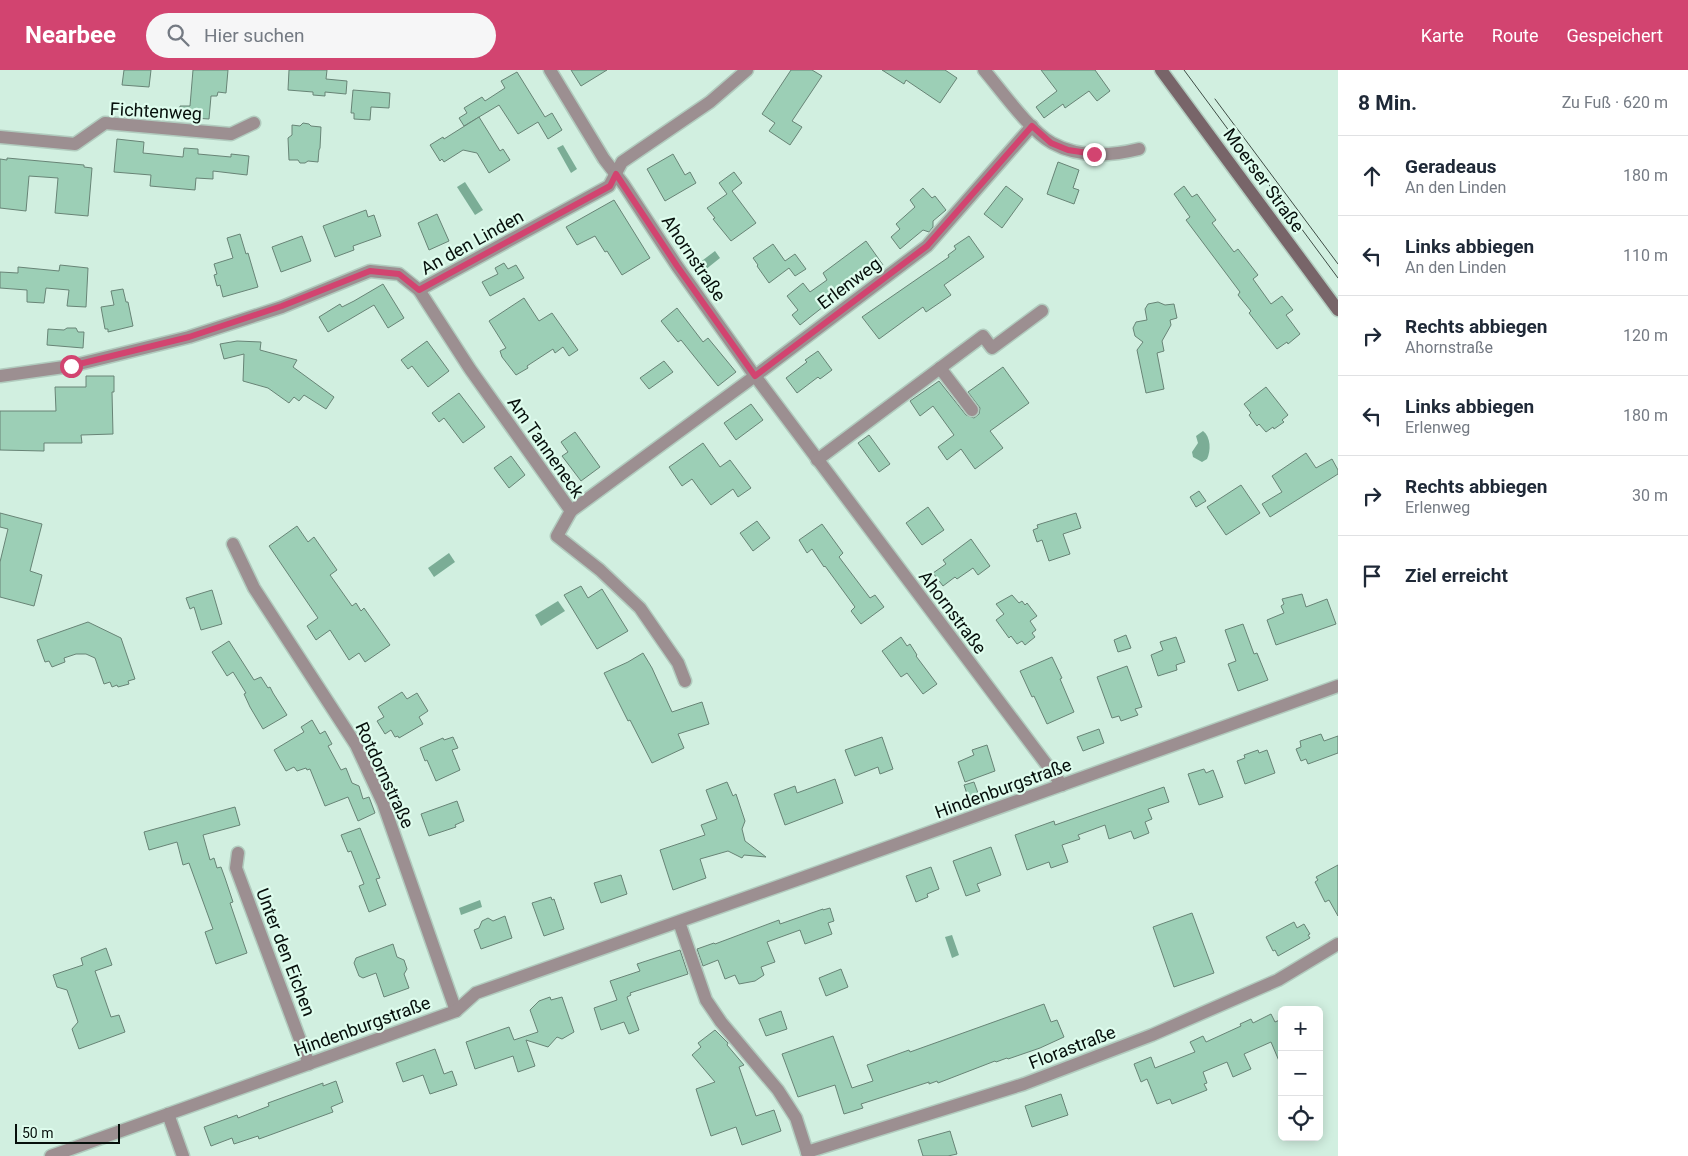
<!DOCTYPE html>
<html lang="de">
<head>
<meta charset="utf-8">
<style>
	body { margin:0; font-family:Roboto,sans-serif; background:#f6f6f7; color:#1f2937 }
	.controls { position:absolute; right:15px; bottom:15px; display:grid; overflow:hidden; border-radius:8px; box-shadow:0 2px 12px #0003 }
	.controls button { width:45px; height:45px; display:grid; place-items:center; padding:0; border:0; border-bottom:1px solid #e0e1e3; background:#fff; color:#1f2937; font:25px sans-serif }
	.scale { position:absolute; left:15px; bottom:12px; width:105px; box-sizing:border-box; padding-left:5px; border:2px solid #060f0b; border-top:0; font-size:14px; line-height:18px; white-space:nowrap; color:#060f0b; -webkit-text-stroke:4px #defced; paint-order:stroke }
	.stop { position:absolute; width:15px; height:15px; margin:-11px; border:4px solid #d24470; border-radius:50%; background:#fff }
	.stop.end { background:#d24470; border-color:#fff; box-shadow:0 1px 5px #0008 }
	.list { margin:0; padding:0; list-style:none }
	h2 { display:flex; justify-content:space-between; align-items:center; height:65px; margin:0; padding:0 20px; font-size:21px }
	h2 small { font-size:16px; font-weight:400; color:#747a83 }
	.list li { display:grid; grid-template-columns:32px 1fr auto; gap:15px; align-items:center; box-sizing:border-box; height:80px; padding:0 20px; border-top:1px solid #e0e1e3 }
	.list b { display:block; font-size:19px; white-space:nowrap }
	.list p { margin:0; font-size:16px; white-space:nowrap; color:#747a83 }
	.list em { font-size:16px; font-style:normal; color:#747a83 }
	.icon { flex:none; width:28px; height:28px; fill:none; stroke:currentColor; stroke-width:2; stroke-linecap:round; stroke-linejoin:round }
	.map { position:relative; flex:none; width:1338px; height:1086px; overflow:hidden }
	header { display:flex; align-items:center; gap:30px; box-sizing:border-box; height:70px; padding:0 25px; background:#d24470; color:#fff }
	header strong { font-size:24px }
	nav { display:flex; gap:28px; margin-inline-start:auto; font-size:18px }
	.search { width:350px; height:45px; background:#f6f6f7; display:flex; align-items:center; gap:12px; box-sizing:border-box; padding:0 18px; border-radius:28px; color:#747a83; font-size:19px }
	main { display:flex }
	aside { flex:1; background:#fff }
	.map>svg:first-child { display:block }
	.water { fill:#7bad96 }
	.building { fill:#9ccfb6; stroke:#688476 }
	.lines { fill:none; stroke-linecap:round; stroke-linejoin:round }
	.minor-casing { stroke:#b1cbbe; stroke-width:15 }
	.secondary-casing { stroke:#b1cbbe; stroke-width:15 }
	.minor { stroke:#9c8f91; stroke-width:12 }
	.secondary { stroke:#786569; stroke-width:12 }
	.tram { stroke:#3f4d46; stroke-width:1 }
	.route { stroke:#d24470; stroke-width:6 }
	.labels { text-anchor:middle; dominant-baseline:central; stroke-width:4.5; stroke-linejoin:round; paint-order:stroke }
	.street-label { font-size:18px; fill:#060f0b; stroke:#defced }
</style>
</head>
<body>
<header>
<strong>Nearbee</strong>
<div class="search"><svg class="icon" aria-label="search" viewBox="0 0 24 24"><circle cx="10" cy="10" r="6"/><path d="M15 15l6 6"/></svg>Hier suchen</div>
<nav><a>Karte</a><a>Route</a><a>Gespeichert</a></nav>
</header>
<main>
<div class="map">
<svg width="1338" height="1086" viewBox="0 0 1338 1086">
	<rect width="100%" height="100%" fill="#d1efe0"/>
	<g class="water">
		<path d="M563 75 577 99 571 103 557 78Z"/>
		<path d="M465 112 483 140 475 145 457 117Z"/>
		<path d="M715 181 720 188 705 200 699 193Z"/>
		<path d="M1203 361C1211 367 1211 381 1207 389L1202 392 1193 387 1192 382 1198 373 1196 366Z"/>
		<path d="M449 483 455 492 434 507 428 498Z"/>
		<path d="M558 531 565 541 541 556 535 545Z"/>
		<path d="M480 830 482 837 461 845 459 838Z"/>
		<path d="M952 865 959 885 952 888 945 867Z"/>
	</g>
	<g class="building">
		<path d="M124 0H151L149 17 122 15Z"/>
		<path d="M193 0H228L226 23 218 22 217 26H211L209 49 179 47 180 36H190Z"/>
		<path d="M289 0H327L326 9 347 11 346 24 325 22V26L313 25V22L288 20Z"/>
		<path d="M571 0H607L581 16Z"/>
		<path d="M791 0H812L822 6 792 51 802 57 790 75 769 61 775 53 762 44Z"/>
		<path d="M882 0H945L957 8 940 33 906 10 904 14Z"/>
		<path d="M1041 0H1095L1110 21 1097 31 1089 21 1065 38 1063 34 1044 48 1036 37 1057 21Z"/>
		<path d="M517 2 545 47 552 43 562 60 548 69 538 52 518 64 499 35 464 56 459 48 467 43 464 38 482 27 485 31 505 18 501 11Z"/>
		<path d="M353 20 390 23 389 38 371 37 370 50 354 49V43H351Z"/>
		<path d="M479 47 500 81 503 79 510 90 489 103 477 83 463 80 444 92 442 89 440 91 430 75 443 67 444 69Z"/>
		<path d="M303 53 309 54 311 56 321 57 320 78 319 80 318 92 308 91 305 93H300L298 90H289L288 68 292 65V55L300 56Z"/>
		<path d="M117 69 144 72 143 83 183 87 184 78 198 79V84L231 87V84L249 86 247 105 213 101V109L196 108 195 120 150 116 151 105 114 102Z"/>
		<path d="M673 84 685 105 690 102 696 113 665 131 647 99Z"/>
		<path d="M7 88 84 95V97L92 98 88 146 55 143 58 108 29 106 26 141 0 138V89L7 90Z"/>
		<path d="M1058 92 1079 100 1073 118 1079 120 1074 134 1047 124Z"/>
		<path d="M734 102 742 113 732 121 756 153 731 171 713 149 715 148 707 138 727 124 719 113Z"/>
		<path d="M1006 116 1023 129 1002 158 984 144Z"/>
		<path d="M1184 116 1192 127 1197 124 1210 142 1216 150 1212 153 1234 182 1238 179 1258 205 1253 209 1271 234 1282 226 1293 240 1286 245 1300 264 1288 274 1287 272 1277 279 1249 243 1251 241 1238 225 1240 222 1186 150 1190 147 1174 124Z"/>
		<path d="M923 118 932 128 935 126 946 140 933 151V157L929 162 923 160 900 179 891 167 900 159 896 154 915 137 910 130Z"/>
		<path d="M614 130 650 188 622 205 607 181 605 182 595 166 577 175 566 157Z"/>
		<path d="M366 140 368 147 374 145 381 166 353 176 354 180 335 187 323 156Z"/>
		<path d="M437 144 449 171 429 180 418 153Z"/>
		<path d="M240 164 246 184 248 183 258 217 223 227 220 215 217 216 214 205 217 204 214 194 233 188 227 168Z"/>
		<path d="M302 166 311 191 281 202 272 177Z"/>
		<path d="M969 166 984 187 944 215 951 225 926 242 923 237 879 269 862 247 949 187 948 185 956 179 954 176Z"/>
		<path d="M866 171 883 195 828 233 800 255 792 245 798 240 787 226 803 213 810 222 827 210 823 203Z"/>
		<path d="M773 174 785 191 795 184 806 199 795 206 789 198 769 213 757 196 758 195 753 188Z"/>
		<path d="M504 193 508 199 516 195 524 208 490 226 482 212 498 204 495 198Z"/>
		<path d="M60 195 88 198 86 237 67 236 69 220 46 218 44 233 27 232V220L0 218V202L18 203V197L59 201Z"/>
		<path d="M383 214 404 248 388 258 374 235 328 262 319 247 340 234 342 237 354 231Z"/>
		<path d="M123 219 126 232H128L133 256 108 262V259H105L101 237 114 235 111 221Z"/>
		<path d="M524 228 539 251 552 243 578 280 569 286 563 277 555 283 553 279 527 296 528 298 516 305 502 287 500 281 506 278 489 251Z"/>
		<path d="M1158 232 1165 235 1174 234 1177 248 1170 250 1171 255 1162 271 1164 281 1157 283 1164 319 1146 323 1137 280 1143 272 1135 266 1133 258 1136 252 1147 250 1145 239 1148 234Z"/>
		<path d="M677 238 703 272 708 268 736 302 718 316 681 270 678 272 661 251Z"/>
		<path d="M67 258H76L78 262H84L83 278 47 275 48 259 64 260Z"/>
		<path d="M237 271 261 272 260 280 297 290 293 297 334 327 326 339 304 325 299 331 294 327 289 333 268 318 243 311 244 284 224 289 220 274Z"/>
		<path d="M427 271 449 301 428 317 412 296 408 299 401 290Z"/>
		<path d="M818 281 832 300 820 309 818 307 797 323 786 308 807 292 805 290Z"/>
		<path d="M664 291 673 302 649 319 640 308Z"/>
		<path d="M1003 297 1029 333 990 361 1003 378 975 399 961 379 947 390 938 377 954 365 933 336 920 346 910 331 939 311 966 345 974 348 979 344 980 338 968 322Z"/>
		<path d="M86 306H114V322H112L113 364 81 365 82 373H44V381L0 380V341H56L55 317H86Z"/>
		<path d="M1266 317 1288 345 1282 350 1284 352 1274 359 1273 357 1266 362 1259 354 1257 356 1249 345 1251 343 1244 334Z"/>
		<path d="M459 323 485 357 463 373 444 348 439 352 432 343Z"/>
		<path d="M751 334 763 350 736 370 724 353Z"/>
		<path d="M575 362 600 397 581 411 562 386 568 382 561 372Z"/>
		<path d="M869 365 890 394 879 402 858 373Z"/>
		<path d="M703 373 720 397 730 390 751 418 738 427 733 419 711 435 692 409 682 416 669 397Z"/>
		<path d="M1306 383 1316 398 1332 389 1338 400V404L1270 447 1262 434 1282 422 1272 406Z"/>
		<path d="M511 386 525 405 509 418 494 398Z"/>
		<path d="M1241 415 1260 443 1226 465 1207 437Z"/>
		<path d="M1199 421 1206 431 1196 437 1190 427Z"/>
		<path d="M928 437 944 460 922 475 906 453Z"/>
		<path d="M0 443 42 454 30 501 42 505 34 536 0 527V492L8 459 0 457Z"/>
		<path d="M1076 443 1081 458 1063 464 1070 484 1049 491 1042 470 1037 472 1033 460 1038 458 1037 455Z"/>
		<path d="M757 451 770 468 753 481 740 463Z"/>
		<path d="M822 454 843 483 839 487 870 528 875 525 884 537 861 554 851 541 855 537 825 496 824 497 812 479 807 483 799 470Z"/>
		<path d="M297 456 308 472 314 467 337 500 330 505 352 536 356 533 361 541 364 538 390 575 365 592 359 583 349 590 330 560 316 570 307 556 318 548 269 476Z"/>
		<path d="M971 469 990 496 978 505 973 498 957 509 955 507 943 516 933 503 946 494 943 490Z"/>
		<path d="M581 516 588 528 602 519 628 561 597 579 564 525Z"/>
		<path d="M212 520 222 554 201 560 194 537 190 539 186 528Z"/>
		<path d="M1302 524 1306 537 1327 529 1336 554 1276 575 1267 550 1284 543 1281 536 1284 534 1282 529Z"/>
		<path d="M1012 525 1019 533 1022 531 1025 535 1027 533 1037 546 1030 551 1036 560 1032 563 1035 567 1025 575 1022 571 1017 574 1011 566 1009 568 996 550 1004 544 996 534Z"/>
		<path d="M88 552 121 568 135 609 128 611 129 614 118 617 117 615 112 617 110 612 104 614 95 588 86 584H76L64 588 65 592 52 597 49 591 45 592 37 570Z"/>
		<path d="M1243 554 1254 584 1257 583 1268 610 1238 621 1228 594 1236 591 1225 560Z"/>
		<path d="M1126 565 1131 578 1118 582 1114 570Z"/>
		<path d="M901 567 907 576 910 574 917 585 916 586 937 614 923 624 907 603 901 607 882 581Z"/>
		<path d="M1176 567 1185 592 1176 595 1177 600 1158 606 1151 585 1163 580 1160 572Z"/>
		<path d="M229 571 254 610 261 607 268 618 270 617 273 623 287 645 263 659 250 637 244 624 246 623 233 602 227 606 212 582Z"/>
		<path d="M643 583 652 598 672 642 702 632 709 654 678 664 684 678 652 693 630 650 628 651 604 603 628 592Z"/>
		<path d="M1052 587 1062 608 1060 609 1074 642 1047 654 1034 626 1032 627 1020 601Z"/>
		<path d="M1127 596 1142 637 1135 639 1138 645 1121 651 1119 646 1112 648 1097 607Z"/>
		<path d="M402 622 407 629 417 623 428 641 419 647 423 654 399 668 398 666 395 667 391 660 385 664 377 651 384 647 378 637Z"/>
		<path d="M312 650 320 664 325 661 332 674 328 676 341 700 346 698 352 713 359 716 363 729 369 727 375 743 358 751 348 727 325 736 310 699 307 700 306 698 297 701 294 697 286 701 274 680 304 662 301 657Z"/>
		<path d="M1099 659 1104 673 1083 681 1077 667Z"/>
		<path d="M1321 664 1324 671 1338 666V683L1308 694 1306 689 1301 691 1296 679 1301 677 1300 671Z"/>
		<path d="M453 667 458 678 452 680 460 700 436 711 427 690 425 691 420 678 443 668 444 670Z"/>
		<path d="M882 667 893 699 880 704 878 697 855 706 845 680Z"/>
		<path d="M987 675 995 701 965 712 958 692 974 685 972 680Z"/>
		<path d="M1258 680 1259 683 1267 680 1275 703 1245 714 1237 691 1245 688 1244 685Z"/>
		<path d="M1204 699 1206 703 1213 700 1223 727 1199 735 1188 704Z"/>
		<path d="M835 709 843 733 785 755 774 724 795 716 797 723Z"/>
		<path d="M727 712 733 726 736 724 745 751 742 759 745 771 766 787 744 785 742 788 728 781 700 789 706 808 673 820 660 780 705 765 701 755 717 749 706 720Z"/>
		<path d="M974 712 979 726 969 730 964 715Z"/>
		<path d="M1164 717 1169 732 1148 739 1152 749 1145 752 1149 763 1134 769 1131 761 1109 769 1105 755 1078 765 1080 769 1062 775 1068 792 1051 798 1049 792 1027 800 1015 765 1054 751 1055 755Z"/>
		<path d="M457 731 464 751 455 755 456 757 429 766 421 744Z"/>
		<path d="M235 737 240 755 203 765 210 790 214 788 217 798 221 797 225 808 233 832 230 833 247 883 216 894 205 862 213 859 189 793 183 795 177 772 149 780 144 762Z"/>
		<path d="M360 758 380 808 376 809 386 835 369 842 359 816 364 814 351 781 348 782 341 765Z"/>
		<path d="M991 777 1001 805 977 814 980 821 966 826 953 791Z"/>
		<path d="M1338 795V846L1329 830 1325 832 1315 812 1318 810 1316 807Z"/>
		<path d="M931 797 939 819 927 824 928 827 916 832 906 806Z"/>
		<path d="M621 805 627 824 601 833 594 813Z"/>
		<path d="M551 827 552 830 554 829 564 859 544 866 532 833Z"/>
		<path d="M830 838 834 851 828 853 832 864 805 874 800 860 767 872 775 892 761 897 764 905 755 911 739 914 735 905 725 909 718 890 703 896 697 879 714 873 715 874 779 850 780 854 823 839V840Z"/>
		<path d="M1192 843 1214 903 1174 917 1153 857Z"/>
		<path d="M505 846 512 868 481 879 474 860 479 858 482 851 488 848 493 851Z"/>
		<path d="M1294 852 1297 858 1304 854 1310 864 1308 865 1310 868 1278 886 1275 880 1273 881 1266 867Z"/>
		<path d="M393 874 397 887 404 890 407 899 404 904 409 918 384 927 376 903 363 908 359 906 354 893 356 888Z"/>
		<path d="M106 878 112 895 95 901 111 947 119 945 125 962 79 979 72 959 78 952 67 920 57 917 53 905 83 895 81 888Z"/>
		<path d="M680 880 688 904 630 923 631 925 627 927 639 960 629 964 624 952 601 960 594 938 617 930 610 911 640 901 637 894Z"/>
		<path d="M841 899 848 917 826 926 819 908Z"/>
		<path d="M550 927 551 930 562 927 574 962 562 969 557 967 548 977 526 970 535 996 518 1002 513 986 475 999 466 972 509 957 514 970 538 962 530 940 539 931Z"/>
		<path d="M1044 934 1051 952 1057 950 1064 967 1040 978 1008 989 1007 988 996 992 995 991 938 1013 937 1011 929 1014V1012L861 1034 863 1038 844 1044 835 1015 798 1027 782 984 833 966 852 1018 873 1011 867 995 909 980 910 982Z"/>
		<path d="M781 941 787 959 766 966 759 949Z"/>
		<path d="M1271 944 1275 952 1282 949V998L1271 972 1244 984 1251 999 1233 1007 1227 992 1203 1002 1207 1013 1204 1014 1207 1020 1172 1034 1170 1029 1157 1034 1147 1009 1141 1012 1134 994 1151 987 1155 998 1195 982 1190 972 1203 966 1206 972 1241 956 1240 954 1251 949 1253 953Z"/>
		<path d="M715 960 728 973 727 975 744 995 739 997 756 1046 774 1040 781 1061 742 1075 736 1057 711 1066 696 1019 715 1012 692 985 701 977 698 973Z"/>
		<path d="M435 979 444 1004 452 1001 457 1015 430 1024 423 1005 403 1012 396 993Z"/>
		<path d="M336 1011 343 1032 331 1037 333 1042 259 1069 258 1066 234 1074 232 1068 211 1076 204 1057 237 1045 238 1048 269 1036 268 1033 323 1013V1016Z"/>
		<path d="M1061 1024 1068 1045 1032 1057 1025 1036Z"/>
		<path d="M950 1061 957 1084 948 1086H923L918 1070Z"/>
	</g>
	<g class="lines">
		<defs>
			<g id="minor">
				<path d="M550 0 604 89 624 115 677 196 755 306 1062 715"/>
				<path d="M984 0C1001 20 1030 61 1052 73 1079 88 1111 86 1139 79"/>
				<path d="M0 67 75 74 105 53 231 64 254 53"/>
				<path d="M419 220 470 299 571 441 557 466 600 500 640 538 678 593 685 611"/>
				<path d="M940 298 972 340"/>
				<path d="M0 306 71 296 189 267 282 237 370 201 399 204 419 220 609 116 622 92 710 32 747 0"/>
				<path d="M817 390 983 266 992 278 1042 241"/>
				<path d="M571 441 755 306 927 176 1032 56"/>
				<path d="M233 474 254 518 356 675 383 733 456 941"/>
				<path d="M238 783 236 798 309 994"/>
				<path d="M679 852 706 930 721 952 778 1020 796 1048 807 1082"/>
				<path d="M168 1044 183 1086"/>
				<path d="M51 1086 456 941 476 923 819 802 1338 616"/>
				<path d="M808 1086 807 1082 1024 1014 1152 965 1278 910 1338 874"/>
			</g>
			<path id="secondary" d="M1161 0 1338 240"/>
		</defs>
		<use href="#minor" class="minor-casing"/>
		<use href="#secondary" class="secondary-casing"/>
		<use href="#minor" class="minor"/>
		<use href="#secondary" class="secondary"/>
		<g class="tram">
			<path d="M1184 0 1338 208"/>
			<path d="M1215 29 1338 194"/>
		</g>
	</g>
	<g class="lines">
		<path class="route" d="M71 296 189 267 282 236 370 201 399 204 419 220 610 116 616 104 677 196 755 306 927 176 1032 56 1051 73 1068 80 1094 84"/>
	</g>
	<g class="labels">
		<g class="street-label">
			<text transform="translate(156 41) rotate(3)">Fichtenweg</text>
			<text transform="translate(1264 110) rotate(54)">Moerser Straße</text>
			<text transform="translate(472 172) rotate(-29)">An den Linden</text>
			<text transform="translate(694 188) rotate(56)">Ahornstraße</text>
			<text transform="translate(849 213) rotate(-37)">Erlenweg</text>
			<text transform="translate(546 377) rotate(55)">Am Tanneneck</text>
			<text transform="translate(953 542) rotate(53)">Ahornstraße</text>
			<text transform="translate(385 705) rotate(65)">Rotdornstraße</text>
			<text transform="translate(1003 718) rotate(-20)">Hindenburgstraße</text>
			<text transform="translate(286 882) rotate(69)">Unter den Eichen</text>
			<text transform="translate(362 956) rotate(-20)">Hindenburgstraße</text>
			<text transform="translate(1072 977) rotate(-21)">Florastraße</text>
		</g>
	</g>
</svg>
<div class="controls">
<button>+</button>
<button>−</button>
<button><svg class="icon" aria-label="locate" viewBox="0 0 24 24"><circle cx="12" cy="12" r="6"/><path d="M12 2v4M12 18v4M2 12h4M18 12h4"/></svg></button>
</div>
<div class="scale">50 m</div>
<div class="stop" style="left:71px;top:296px"></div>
<div class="stop end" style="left:1094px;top:84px"></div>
</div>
<aside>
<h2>8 Min.<small>Zu Fuß · 620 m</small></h2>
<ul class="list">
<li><svg class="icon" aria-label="ahead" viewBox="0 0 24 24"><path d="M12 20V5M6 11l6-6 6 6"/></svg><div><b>Geradeaus</b><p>An den Linden</p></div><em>180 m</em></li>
<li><svg class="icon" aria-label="left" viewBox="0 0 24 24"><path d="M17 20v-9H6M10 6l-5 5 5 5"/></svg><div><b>Links abbiegen</b><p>An den Linden</p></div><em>110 m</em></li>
<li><svg class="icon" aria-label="right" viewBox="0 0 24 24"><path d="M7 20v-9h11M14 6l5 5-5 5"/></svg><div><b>Rechts abbiegen</b><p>Ahornstraße</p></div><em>120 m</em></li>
<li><svg class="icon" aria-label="left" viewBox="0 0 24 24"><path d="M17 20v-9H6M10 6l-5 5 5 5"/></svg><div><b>Links abbiegen</b><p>Erlenweg</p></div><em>180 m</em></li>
<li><svg class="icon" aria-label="right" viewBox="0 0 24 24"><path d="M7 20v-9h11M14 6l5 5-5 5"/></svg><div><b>Rechts abbiegen</b><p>Erlenweg</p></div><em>30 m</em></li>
<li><svg class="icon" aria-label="arrive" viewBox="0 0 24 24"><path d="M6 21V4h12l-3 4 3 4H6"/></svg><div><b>Ziel erreicht</b></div></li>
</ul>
</aside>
</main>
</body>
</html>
